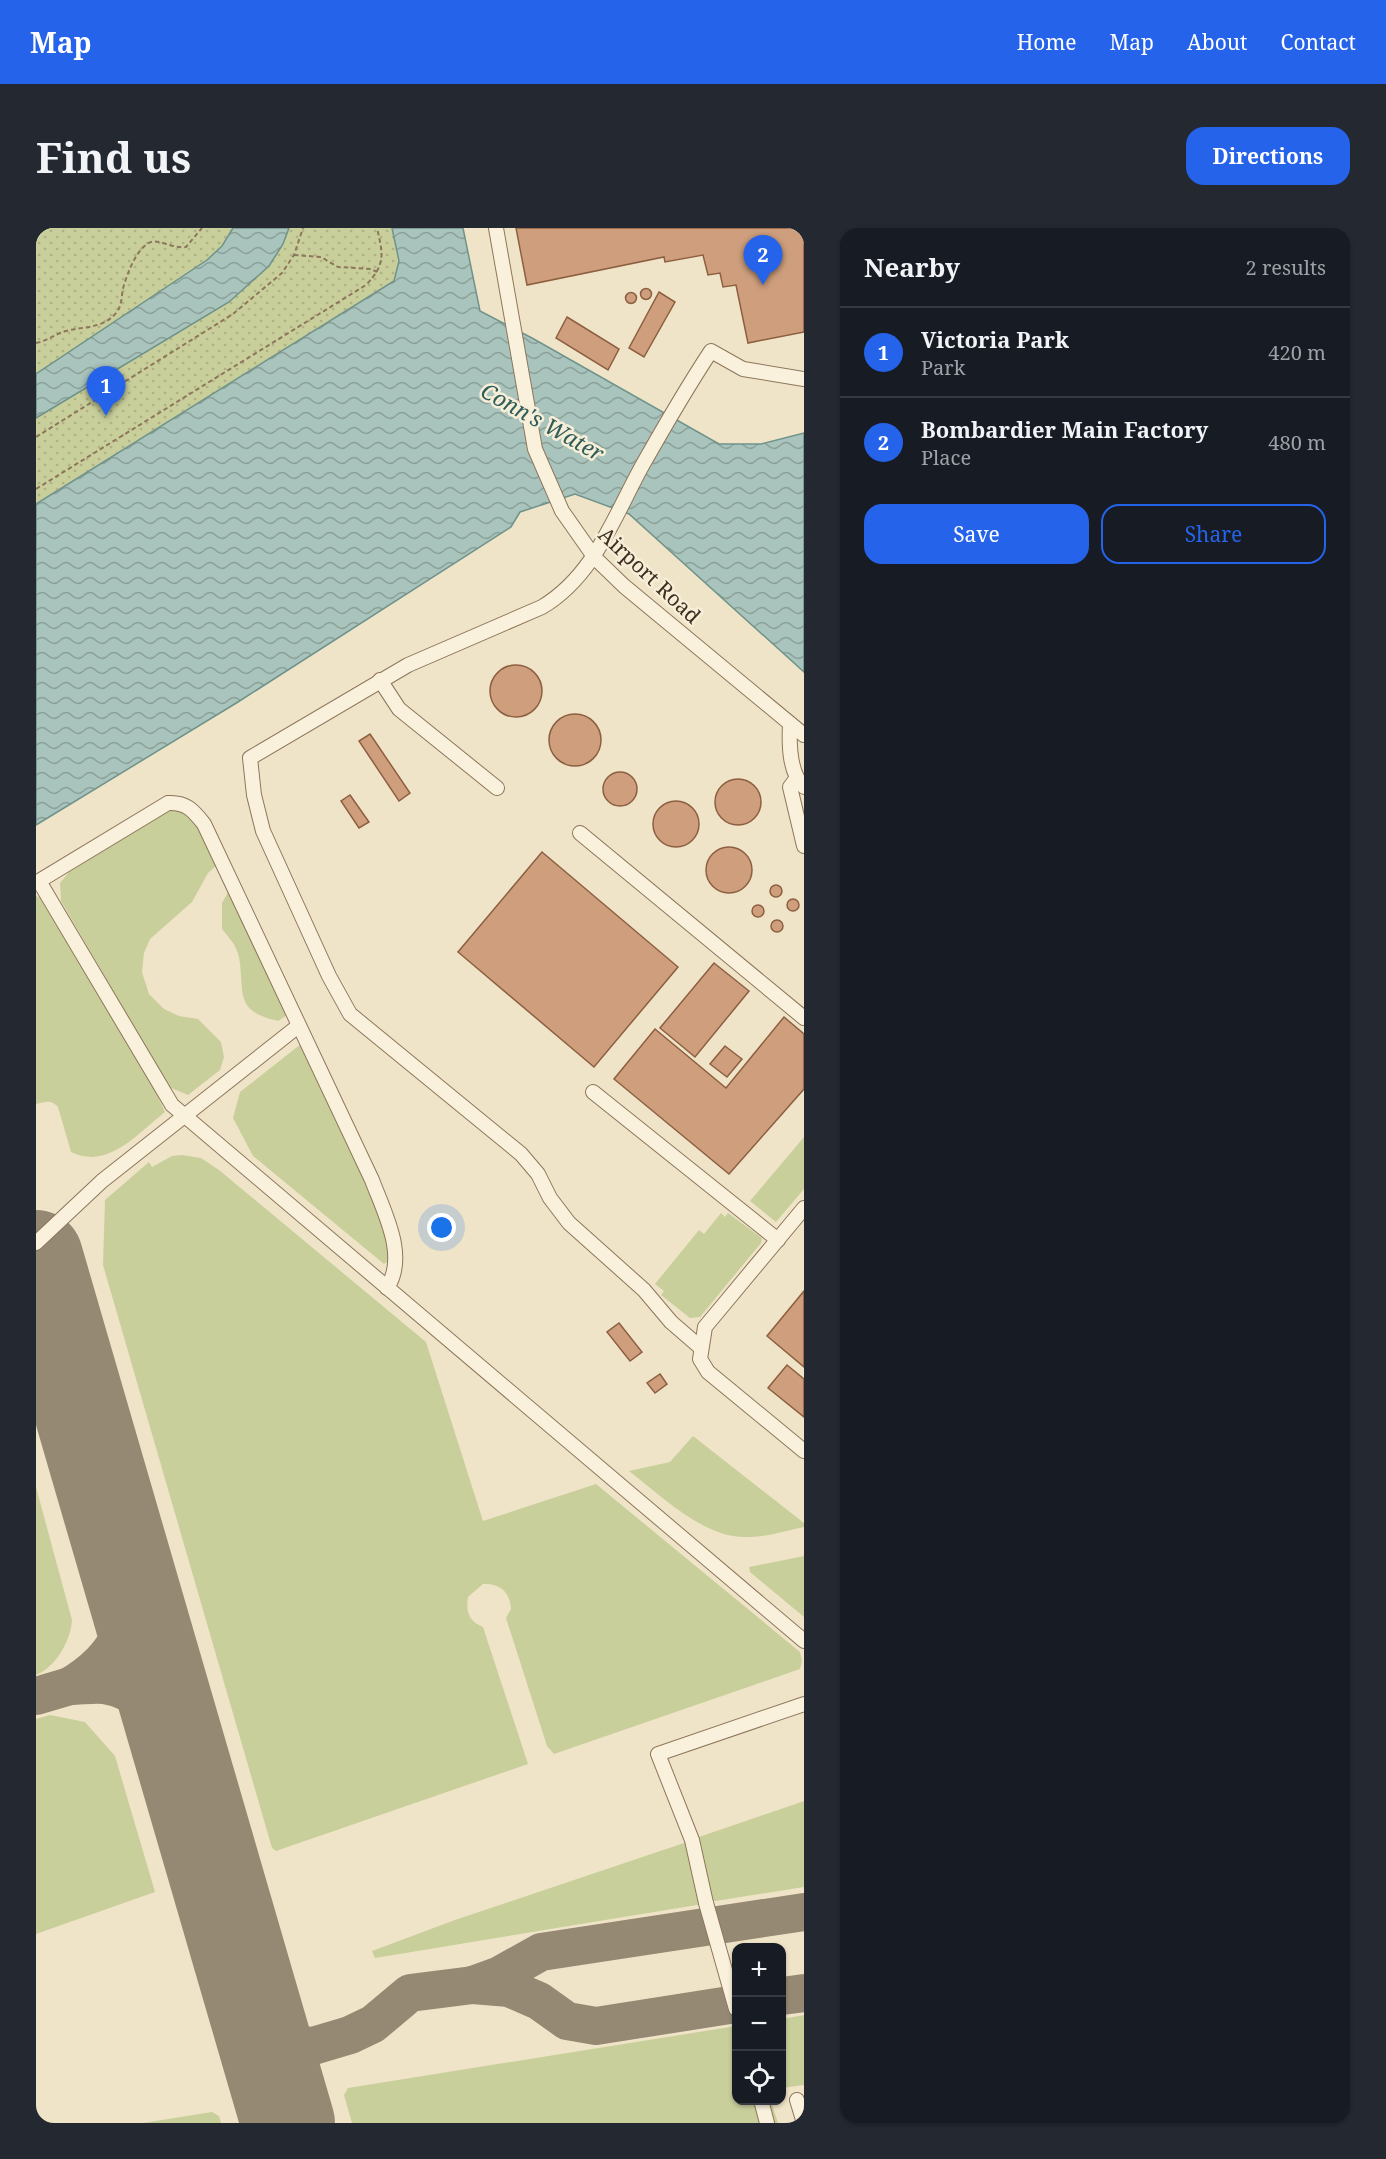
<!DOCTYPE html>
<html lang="en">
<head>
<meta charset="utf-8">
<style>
	body { margin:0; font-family:"Noto Serif",serif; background:#242831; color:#f1f3f6 }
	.controls { position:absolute; right:18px; bottom:18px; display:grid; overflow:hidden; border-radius:12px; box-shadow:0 2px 4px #0004 }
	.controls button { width:54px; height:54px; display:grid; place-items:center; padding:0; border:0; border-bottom:2px solid #363941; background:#171b24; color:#f1f3f6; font:30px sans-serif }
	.you { position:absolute; left:406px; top:1000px; width:21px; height:21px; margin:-15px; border:4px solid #fff; border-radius:50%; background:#1a73e8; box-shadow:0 0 0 9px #1a73e833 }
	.badge { display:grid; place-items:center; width:39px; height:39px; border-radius:50%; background:#2563eb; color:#fff; font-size:20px; font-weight:700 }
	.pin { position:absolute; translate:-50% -50px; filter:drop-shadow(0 2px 3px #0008) }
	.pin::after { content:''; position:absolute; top:32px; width:21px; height:18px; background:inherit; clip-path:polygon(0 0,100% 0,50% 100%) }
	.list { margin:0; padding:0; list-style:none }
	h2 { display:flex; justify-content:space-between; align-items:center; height:78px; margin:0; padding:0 24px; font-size:26px }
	h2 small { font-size:20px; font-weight:400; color:#9ea1a6 }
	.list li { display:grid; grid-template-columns:39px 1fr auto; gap:18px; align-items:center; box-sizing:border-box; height:90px; padding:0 24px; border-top:2px solid #363941 }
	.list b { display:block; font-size:22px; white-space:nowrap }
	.list p { margin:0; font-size:20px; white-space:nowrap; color:#9ea1a6 }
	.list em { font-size:20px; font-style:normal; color:#9ea1a6 }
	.actions { display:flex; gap:12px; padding:18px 24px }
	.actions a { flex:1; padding:14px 0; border:2px solid #2563eb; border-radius:18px; text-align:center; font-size:21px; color:#2563eb }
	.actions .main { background:#2563eb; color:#fff }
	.icon { flex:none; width:33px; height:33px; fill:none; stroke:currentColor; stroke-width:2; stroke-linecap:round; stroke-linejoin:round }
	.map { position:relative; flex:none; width:768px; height:1895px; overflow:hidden; border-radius:18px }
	header { display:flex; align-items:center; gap:36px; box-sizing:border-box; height:84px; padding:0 30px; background:#2563eb; color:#fff }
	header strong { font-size:28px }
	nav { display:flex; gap:33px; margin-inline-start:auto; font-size:21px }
	.intro { display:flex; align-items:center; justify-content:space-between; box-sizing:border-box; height:144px; padding:0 36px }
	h1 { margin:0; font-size:42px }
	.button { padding:15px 27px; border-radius:18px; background:#2563eb; color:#fff; font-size:21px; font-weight:700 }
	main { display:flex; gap:36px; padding:0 36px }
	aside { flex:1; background:#171b24; border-radius:18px; box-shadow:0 2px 4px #0004 }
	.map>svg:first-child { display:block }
	.grass { fill:#c9cf9b }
	.park { fill:url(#park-dots) }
	.water { fill:url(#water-waves); stroke:#6f938a; stroke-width:1.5 }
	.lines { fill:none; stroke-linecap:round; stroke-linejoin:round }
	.taxiway { stroke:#968974; stroke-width:38 }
	.runway { stroke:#968974; stroke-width:94 }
	.building { fill:#cf9f7d; stroke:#8d5f41; stroke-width:1.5 }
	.minor-casing { stroke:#8d765c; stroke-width:16 }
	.path { stroke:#8d765c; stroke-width:2; stroke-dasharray:4.5 3; stroke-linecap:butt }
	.minor { stroke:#faf1dc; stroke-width:14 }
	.labels { text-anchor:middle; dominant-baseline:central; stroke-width:5; stroke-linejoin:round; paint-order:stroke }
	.street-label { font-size:21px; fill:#3d2e20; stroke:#f7eed8 }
	.water-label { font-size:22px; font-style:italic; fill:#2f5d5a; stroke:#f7eed8 }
</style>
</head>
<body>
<header>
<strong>Map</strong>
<nav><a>Home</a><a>Map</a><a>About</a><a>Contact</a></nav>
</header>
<div class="intro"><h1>Find us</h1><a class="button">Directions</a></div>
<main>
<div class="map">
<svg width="768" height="1895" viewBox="0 0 768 1895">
	<defs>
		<pattern id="park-dots" width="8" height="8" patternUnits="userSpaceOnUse" patternTransform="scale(1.5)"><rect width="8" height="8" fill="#c9cf9b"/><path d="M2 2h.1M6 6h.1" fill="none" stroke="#aeb285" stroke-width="1.8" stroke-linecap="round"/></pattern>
		<pattern id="water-waves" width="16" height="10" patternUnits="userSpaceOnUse" patternTransform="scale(1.5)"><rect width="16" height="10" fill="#a9c4bc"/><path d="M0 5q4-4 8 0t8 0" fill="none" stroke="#8ba098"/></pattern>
	</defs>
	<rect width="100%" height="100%" fill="#f0e4c8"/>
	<g class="grass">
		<path d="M137 579 159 589 181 637 172 645 156 674 114 711 108 725 106 744 113 766 128 781 143 788 162 791 185 814 188 829 184 842 152 867 133 859 25 673 24 655 33 644Z"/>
		<path d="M194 661 251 787 242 793C197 783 209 764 203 729 200 716 193 710 186 701V675Z"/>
		<path d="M0 668 6 670 112 847 129 884C101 906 72 942 35 924L22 879C15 871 9 874 0 876Z"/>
		<path d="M265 816C296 878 347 965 354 1032L348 1036 217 928 197 890 204 864Z"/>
		<path d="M768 909V961L740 994 714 973Z"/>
		<path d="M146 927 165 930 183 942 390 1114 447 1293 560 1256 764 1424 766 1433 764 1441 518 1526 511 1518 470 1390 475 1381C474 1364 464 1355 447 1356L432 1369C430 1383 432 1393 447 1399L492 1536 240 1623 236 1620 67 1037 69 972 113 934 116 939 136 928Z"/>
		<path d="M685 985 689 989 692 985 726 1010 725 1015 664 1089 654 1090 625 1067 628 1063 619 1056 663 1002 668 1006Z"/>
		<path d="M657 1208 768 1295V1299C749 1303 728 1310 708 1309 667 1309 624 1267 593 1243L634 1234Z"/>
		<path d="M0 1259 36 1392C35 1412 20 1439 0 1447Z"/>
		<path d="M768 1328V1389L714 1344 713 1339Z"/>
		<path d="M14 1487 49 1494 79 1528 119 1664 0 1706V1491Z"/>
		<path d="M768 1573V1659L673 1674 660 1610Z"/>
		<path d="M651 1614 667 1676 339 1730 336 1723 419 1692Z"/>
		<path d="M768 1787V1857L746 1860V1791Z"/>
		<path d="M700 1798V1872L735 1873 742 1895H316L308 1867 312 1860Z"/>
		<path d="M176 1884 183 1888 185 1895H107Z"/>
	</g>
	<path class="park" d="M0 0H356L363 33 358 53 0 275Z"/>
	<g class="water">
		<path d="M197 0H253L247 16 233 38 193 74 0 190V146L171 32 186 18Z"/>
		<path d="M356 0H427L444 83 496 110 683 216H725L768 205V444L593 286 539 266 484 284 475 299 202 474 0 597V276L358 53 363 33Z"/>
	</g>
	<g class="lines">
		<g class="taxiway">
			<path d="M88 1336C97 1394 85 1427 34 1458 45 1458 57 1456 68 1457 104 1461 129 1494 143 1524"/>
			<path d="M0 1468 34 1458"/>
			<path d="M746 1768 768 1765"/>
			<path d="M216 1776C232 1801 246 1817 277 1818"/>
			<path d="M700 1776 560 1798 531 1793 503 1773 473 1760 437 1757 462 1748 505 1724 768 1684"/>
			<path d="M245 1875 252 1841 263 1826 277 1818 314 1807 337 1796 374 1765 437 1757"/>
		</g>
		<path class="runway" d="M0 1029 252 1895"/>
	</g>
	<g class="building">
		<path d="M480 0H768V104L712 115 700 57 687 59 684 45 672 47 667 27 629 34 628 29 491 57Z"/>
		<circle cx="610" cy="66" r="5.5"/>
		<path d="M623 64 639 74 608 129 593 120Z"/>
		<circle cx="595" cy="70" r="5.5"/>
		<path d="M531 89 583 121 572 142 520 110Z"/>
		<circle cx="480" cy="463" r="26"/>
		<circle cx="539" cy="512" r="26"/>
		<path d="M334 506 374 565 363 573 323 513Z"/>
		<circle cx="584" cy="561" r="17"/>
		<circle cx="702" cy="574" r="23"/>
		<path d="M314 567 333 594 323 600 305 573Z"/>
		<circle cx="640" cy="596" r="23"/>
		<circle cx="693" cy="642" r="23"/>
		<path d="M506 624 642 739 558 839 422 724Z"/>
		<circle cx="740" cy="663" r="6"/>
		<circle cx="757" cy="677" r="6"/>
		<circle cx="722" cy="683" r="6"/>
		<circle cx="741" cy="698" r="6"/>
		<path d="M678 735 713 763 659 829 624 800Z"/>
		<path d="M748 789 768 806V861L693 946 578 851 619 801 690 860Z"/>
		<path d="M689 818 706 831 691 849 674 836Z"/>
		<path d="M768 1063V1139L731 1108Z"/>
		<path d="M583 1095 606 1124 594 1133 571 1104Z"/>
		<path d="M751 1137 768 1151V1189L732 1160Z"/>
		<path d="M624 1146 631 1156 619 1165 611 1155Z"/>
	</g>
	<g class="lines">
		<defs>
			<g id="minor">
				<path d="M460 0 499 221 526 283 559 330 588 358 768 507"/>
				<path d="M344 452 363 481 461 560"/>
				<path d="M754 496C753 516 753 545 768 559"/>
				<path d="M760 551 754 559 768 618"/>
				<path d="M544 605 768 790"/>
				<path d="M557 864 742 1012"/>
				<path d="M768 980 669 1099 664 1131 672 1144 768 1223"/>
				<path d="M0 1015 66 953 261 799"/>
				<path d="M351 1060C372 1028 348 984 336 952L168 596C157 582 150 574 132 575L3 653 136 877 768 1413"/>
				<path d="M665 1120 635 1094 608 1062 533 995 514 970 502 946 485 926 314 786 293 748 227 603 218 567 214 530 372 437 506 379C558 348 578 289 606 238 628 199 650 161 675 123L707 141 768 151"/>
				<path d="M700 1781 670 1675 656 1612 622 1526 768 1476"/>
				<path d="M725 1872 731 1895"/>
				<path d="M761 1872 768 1895"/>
			</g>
		</defs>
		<use href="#minor" class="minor-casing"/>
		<g class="path">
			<path d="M258 27 285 29 302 39 335 41 341 44"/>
			<path d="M0 115C11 113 19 106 30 103 49 98 67 101 81 84 87 75 85 66 88 57 92 44 101 19 115 14 123 11 137 21 150 19L166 0"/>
			<path d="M0 209 197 86 246 45 258 27 267 0"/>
			<path d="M0 261 330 57C350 36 347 26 341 0"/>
		</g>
		<use href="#minor" class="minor"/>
	</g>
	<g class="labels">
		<g class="street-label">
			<text transform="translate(614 347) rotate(43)">Airport Road</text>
		</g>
		<g class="water-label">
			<text transform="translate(507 193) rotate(29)">Conn's Water</text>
		</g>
	</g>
</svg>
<div class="controls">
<button>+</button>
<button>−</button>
<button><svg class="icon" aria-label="locate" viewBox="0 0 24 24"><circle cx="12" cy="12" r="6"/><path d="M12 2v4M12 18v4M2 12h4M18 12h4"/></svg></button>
</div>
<div class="you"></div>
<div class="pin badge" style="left:70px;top:188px">1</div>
<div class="pin badge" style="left:727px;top:57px">2</div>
</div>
<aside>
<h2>Nearby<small>2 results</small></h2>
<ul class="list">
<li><span class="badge">1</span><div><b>Victoria Park</b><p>Park</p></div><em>420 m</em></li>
<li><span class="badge">2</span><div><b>Bombardier Main Factory</b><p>Place</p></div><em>480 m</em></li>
</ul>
<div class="actions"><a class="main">Save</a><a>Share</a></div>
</aside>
</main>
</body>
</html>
